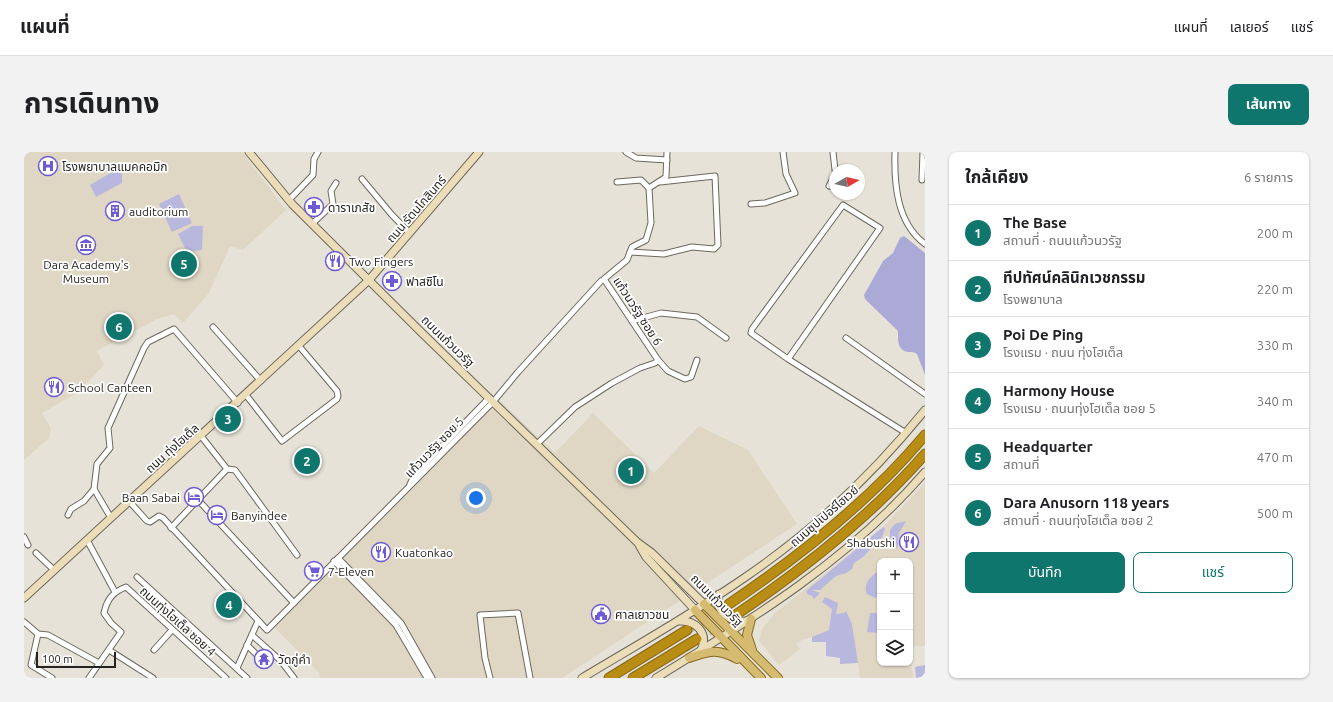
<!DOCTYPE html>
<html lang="th">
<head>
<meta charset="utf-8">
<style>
	body { margin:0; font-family:Ubuntu,"Noto Sans Thai",sans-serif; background:#f2f2f2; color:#202124 }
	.controls { position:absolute; right:12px; bottom:12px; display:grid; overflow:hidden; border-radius:8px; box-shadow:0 1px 3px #0004 }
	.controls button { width:36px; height:36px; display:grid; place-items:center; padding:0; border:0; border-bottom:1px solid #e0e0e0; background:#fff; color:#202124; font:20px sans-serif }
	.compass { position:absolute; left:805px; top:12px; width:36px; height:36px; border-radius:50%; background:#fff; box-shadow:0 1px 3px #0004; rotate:81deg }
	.scale { position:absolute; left:12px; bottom:10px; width:80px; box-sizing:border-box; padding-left:4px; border:2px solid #262420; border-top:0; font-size:11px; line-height:14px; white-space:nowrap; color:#262420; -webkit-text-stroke:3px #fff; paint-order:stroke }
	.you { position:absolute; left:452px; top:346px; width:14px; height:14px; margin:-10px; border:3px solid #fff; border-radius:50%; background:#1a73e8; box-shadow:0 0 0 6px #1a73e833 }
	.badge { display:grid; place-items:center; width:26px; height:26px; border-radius:50%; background:#0f766e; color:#fff; font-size:13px; font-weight:700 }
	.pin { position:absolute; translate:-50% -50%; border:2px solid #fff; box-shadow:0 1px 4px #0006 }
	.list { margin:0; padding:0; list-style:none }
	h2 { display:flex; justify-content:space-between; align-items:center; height:52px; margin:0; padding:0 16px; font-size:17px }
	h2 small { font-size:13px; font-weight:400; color:#757577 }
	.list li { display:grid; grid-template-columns:26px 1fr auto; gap:12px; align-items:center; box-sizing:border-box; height:56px; padding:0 16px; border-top:1px solid #e0e0e0 }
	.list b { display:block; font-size:15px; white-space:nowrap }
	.list p { margin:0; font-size:13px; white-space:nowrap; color:#757577 }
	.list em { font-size:13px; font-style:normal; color:#757577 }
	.actions { display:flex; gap:8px; padding:12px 16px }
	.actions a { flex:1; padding:9px 0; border:1px solid #0f766e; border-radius:8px; text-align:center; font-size:14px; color:#0f766e }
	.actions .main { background:#0f766e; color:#fff }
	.icon { flex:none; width:22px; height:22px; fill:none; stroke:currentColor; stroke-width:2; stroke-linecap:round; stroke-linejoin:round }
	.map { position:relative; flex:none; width:901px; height:526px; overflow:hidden; border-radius:8px }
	header { display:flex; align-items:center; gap:24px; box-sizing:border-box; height:56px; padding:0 20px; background:#fff; border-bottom:1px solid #e0e0e0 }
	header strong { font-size:19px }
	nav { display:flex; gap:22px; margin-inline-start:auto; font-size:14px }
	.intro { display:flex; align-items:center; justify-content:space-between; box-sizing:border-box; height:96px; padding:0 24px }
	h1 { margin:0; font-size:28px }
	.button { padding:10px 18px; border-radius:8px; background:#0f766e; color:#fff; font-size:14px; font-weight:700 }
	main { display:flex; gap:24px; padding:0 24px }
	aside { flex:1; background:#fff; border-radius:8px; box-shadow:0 1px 3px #0004 }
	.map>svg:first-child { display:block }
	.built { fill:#dfd7c4 }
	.green { fill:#b8b7de }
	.forest { fill:#abaad6 }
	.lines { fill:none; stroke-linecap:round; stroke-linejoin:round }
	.highway-tunnel { stroke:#c0bcb2; stroke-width:9; stroke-dasharray:9 4.5; stroke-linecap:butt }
	.street-casing { stroke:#6d685e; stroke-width:7 }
	.secondary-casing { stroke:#6d685e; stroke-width:9 }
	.primary-casing { stroke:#866818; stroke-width:10 }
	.highway-casing { stroke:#866818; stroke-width:11 }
	.street { stroke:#fff; stroke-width:5 }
	.secondary { stroke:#eaddb8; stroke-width:7 }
	.primary { stroke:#d5bb71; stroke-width:8 }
	.highway { stroke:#b98d13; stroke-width:9 }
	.labels { text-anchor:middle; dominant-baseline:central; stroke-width:3.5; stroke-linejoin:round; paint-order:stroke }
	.poi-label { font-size:12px; fill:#262420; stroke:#fff; text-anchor:start }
	.street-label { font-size:12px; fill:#262420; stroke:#fff }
</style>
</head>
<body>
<header>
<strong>แผนที่</strong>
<nav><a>แผนที่</a><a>เลเยอร์</a><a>แชร์</a></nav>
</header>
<div class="intro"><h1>การเดินทาง</h1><a class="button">เส้นทาง</a></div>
<main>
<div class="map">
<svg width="901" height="526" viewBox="0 0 901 526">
	<rect width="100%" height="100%" fill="#e7e2d7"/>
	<g class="built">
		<path d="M0 0H218L262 58 219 98 206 94 185 141 159 171 150 162 133 167 73 199 80 213 53 241 18 261 27 277 25 286 0 308Z"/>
		<path d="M475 248 531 301 569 261 630 321 675 274 724 298 773 372 538 526H296L295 521 250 475Z"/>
		<path d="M901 331V494H892L886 498V409H856V511H886V500L889 526H836L828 472 778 488 772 492 776 497 755 513 735 489 738 477 751 461 859 375Z"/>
	</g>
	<g class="green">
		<path d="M95 16 98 23V31L72 45 66 33Z"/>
		<path d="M155 42 168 71 148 80 135 52Z"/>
		<path d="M168 74H179L178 98 163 100 154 82Z"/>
		<path d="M882 369 875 381 873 399 872 393 866 387V378L871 372Z"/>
		<path d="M859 375 861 377 858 385 839 405 830 411 828 417 822 421 812 424 796 438H788L796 441 790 447 787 443H784L782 439Z"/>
		<path d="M856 418C856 427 852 434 855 443L851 446 843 442C838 432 848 423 856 418Z"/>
		<path d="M801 445 814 451 812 462 819 461V462L822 459 828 472 834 511 816 512V506L802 504V490H788V485L805 478 808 457 798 450Z"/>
		<path d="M846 461H856V481L843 480Z"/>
		<path d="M901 513V524L892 526 891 515Z"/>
	</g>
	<path class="forest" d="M880 84 901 101V223L893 202C890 200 888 200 884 200 873 198 874 188 874 179L841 147 840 143 859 109 869 101 876 86Z"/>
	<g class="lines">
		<g class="highway-tunnel">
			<path d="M665 477 705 452"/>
			<path d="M673 487 713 462"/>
		</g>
		<defs>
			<g id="street">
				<path d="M602 0 612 6 643 8"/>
				<path d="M809 0 811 18"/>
				<path d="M871 0C870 33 873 71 901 92"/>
				<path d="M338 27 368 63 386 81"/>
				<path d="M898 28 899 0"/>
				<path d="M593 30 617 28 625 36"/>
				<path d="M805 34 811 23"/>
				<path d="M265 48 289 23 290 7 294 0"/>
				<path d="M727 52 741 51 771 41 762 22 759 0"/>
				<path d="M288 72 309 52 307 39 312 31"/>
				<path d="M606 100 640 102 668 95 690 97 694 93 691 24 636 30"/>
				<path d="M608 169 637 161 673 165 702 186"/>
				<path d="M189 175 237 229"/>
				<path d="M822 186 901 242"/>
				<path d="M764 207 856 76 819 53 728 177 727 181 764 207 882 281"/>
				<path d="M634 208 644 219 661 227 667 225 673 208"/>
				<path d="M222 243 258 289 313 247 314 244 313 239 275 194"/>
				<path d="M177 284 203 317 211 318 273 403"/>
				<path d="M513 292 551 255 588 231 616 216 631 211 634 208 580 127 603 108 608 95 622 88 627 71 625 36 642 25 643 0"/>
				<path d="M386 332 391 322 465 246"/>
				<path d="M105 349 123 369 126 370 135 364 139 366 243 478 469 250 494 220 577 129"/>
				<path d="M175 349 270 451"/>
				<path d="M44 363 47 357 60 349 70 337"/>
				<path d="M87 366 70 337 73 312 86 296 84 276 120 196 124 190 150 177 214 251"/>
				<path d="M147 376 203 317"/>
				<path d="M0 385 4 393"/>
				<path d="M63 388 91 440"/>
				<path d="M12 401 30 418"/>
				<path d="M314 406 377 471 408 526"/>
				<path d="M310 409 372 473 403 526"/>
				<path d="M113 425 223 526"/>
				<path d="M0 470 14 482 24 483 75 511"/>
				<path d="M14 482 7 513 28 526"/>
				<path d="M228 483 257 509 270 526"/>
				<path d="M223 493 242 512"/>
				<path d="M85 498 129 526"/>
				<path d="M130 498 148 478"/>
				<path d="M213 516 234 469"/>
				<path d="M65 526 97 480 87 471 80 461C83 447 89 440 102 435L202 526"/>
				<path d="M466 526 461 506 456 463 494 461 506 526"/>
			</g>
			<g id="secondary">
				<path d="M225 0 268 52 399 182 613 390 628 401 680 452"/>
				<path d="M615 393 622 405 671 458"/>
				<path d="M695 442C690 459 707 471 722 469"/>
				<path d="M0 446 345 128 455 0"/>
				<path d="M655 469C672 468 685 481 677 498"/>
				<path d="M558 526C613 493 670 461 723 424 790 378 850 321 901 258"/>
				<path d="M632 526C729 467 826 407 901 320"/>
			</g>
			<g id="primary">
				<path d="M680 452 754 526"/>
				<path d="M671 458 737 526"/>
				<path d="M727 467 723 483 728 498"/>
				<path d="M665 506C685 499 694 496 713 507"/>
			</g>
			<g id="highway">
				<path d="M705 452C776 404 846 349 901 283"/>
				<path d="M713 462C781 416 847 364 901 302"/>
				<path d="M585 526 663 478"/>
				<path d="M609 526 673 487"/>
			</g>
		</defs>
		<use href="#street" class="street-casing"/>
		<use href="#secondary" class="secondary-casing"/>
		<use href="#primary" class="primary-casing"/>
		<use href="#highway" class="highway-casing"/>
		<use href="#street" class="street"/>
		<use href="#secondary" class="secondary"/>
		<use href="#primary" class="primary"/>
		<use href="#highway" class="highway"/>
	</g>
	<defs>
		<symbol id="hospital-ring" viewBox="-11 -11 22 22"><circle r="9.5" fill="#fff" stroke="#6d5bd5" stroke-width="1.5"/><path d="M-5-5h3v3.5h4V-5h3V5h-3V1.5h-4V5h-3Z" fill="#6d5bd5"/></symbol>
		<symbol id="pharmacy-ring" viewBox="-11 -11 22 22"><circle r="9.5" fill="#fff" stroke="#6d5bd5" stroke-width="1.5"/><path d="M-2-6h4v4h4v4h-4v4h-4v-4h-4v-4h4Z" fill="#6d5bd5"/></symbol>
		<symbol id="building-ring" viewBox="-11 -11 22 22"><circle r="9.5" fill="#fff" stroke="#6d5bd5" stroke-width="1.5"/><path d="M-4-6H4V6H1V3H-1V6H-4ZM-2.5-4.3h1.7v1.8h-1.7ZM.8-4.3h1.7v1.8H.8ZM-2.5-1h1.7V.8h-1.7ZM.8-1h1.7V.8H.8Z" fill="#6d5bd5"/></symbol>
		<symbol id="museum-ring" viewBox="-11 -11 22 22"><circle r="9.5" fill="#fff" stroke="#6d5bd5" stroke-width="1.5"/><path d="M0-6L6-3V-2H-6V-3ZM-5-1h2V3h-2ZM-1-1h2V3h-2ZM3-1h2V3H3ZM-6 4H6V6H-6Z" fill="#6d5bd5"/></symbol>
		<symbol id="restaurant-ring" viewBox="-11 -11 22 22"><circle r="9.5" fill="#fff" stroke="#6d5bd5" stroke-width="1.5"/><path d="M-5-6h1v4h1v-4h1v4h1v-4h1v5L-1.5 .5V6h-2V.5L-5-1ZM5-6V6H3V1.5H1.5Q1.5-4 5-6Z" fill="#6d5bd5"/></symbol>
		<symbol id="hotel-ring" viewBox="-11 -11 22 22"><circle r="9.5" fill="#fff" stroke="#6d5bd5" stroke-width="1.5"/><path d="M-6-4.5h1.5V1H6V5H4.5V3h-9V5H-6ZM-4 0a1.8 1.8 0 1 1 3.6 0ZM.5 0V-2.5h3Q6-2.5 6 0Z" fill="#6d5bd5"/></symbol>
		<symbol id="supermarket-ring" viewBox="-11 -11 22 22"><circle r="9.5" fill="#fff" stroke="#6d5bd5" stroke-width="1.5"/><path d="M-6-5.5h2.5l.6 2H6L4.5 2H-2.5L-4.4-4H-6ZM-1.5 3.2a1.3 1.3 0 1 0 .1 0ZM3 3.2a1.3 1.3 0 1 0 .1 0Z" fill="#6d5bd5"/></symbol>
		<symbol id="civic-ring" viewBox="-11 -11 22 22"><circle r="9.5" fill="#fff" stroke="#6d5bd5" stroke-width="1.5"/><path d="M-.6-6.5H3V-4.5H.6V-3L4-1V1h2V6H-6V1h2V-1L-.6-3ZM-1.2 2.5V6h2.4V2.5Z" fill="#6d5bd5"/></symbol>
		<symbol id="temple-ring" viewBox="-11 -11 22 22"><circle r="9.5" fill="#fff" stroke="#6d5bd5" stroke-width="1.5"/><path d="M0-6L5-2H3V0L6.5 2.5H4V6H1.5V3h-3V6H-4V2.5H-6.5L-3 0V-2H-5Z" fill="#6d5bd5"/></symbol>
	</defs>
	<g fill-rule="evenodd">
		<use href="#hospital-ring" x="13" y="3" width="22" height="22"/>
		<use href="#pharmacy-ring" x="279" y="44" width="22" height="22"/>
		<use href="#building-ring" x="80" y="48" width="22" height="22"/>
		<use href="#museum-ring" x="51" y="82" width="22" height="22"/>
		<use href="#restaurant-ring" x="300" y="98" width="22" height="22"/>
		<use href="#pharmacy-ring" x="357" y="118" width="22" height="22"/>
		<use href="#restaurant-ring" x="19" y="224" width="22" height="22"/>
		<use href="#hotel-ring" x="159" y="334" width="22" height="22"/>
		<use href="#hotel-ring" x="182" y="352" width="22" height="22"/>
		<use href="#restaurant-ring" x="874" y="379" width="22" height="22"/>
		<use href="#restaurant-ring" x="346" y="389" width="22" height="22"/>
		<use href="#supermarket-ring" x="279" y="408" width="22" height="22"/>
		<use href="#civic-ring" x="566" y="451" width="22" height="22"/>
		<use href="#temple-ring" x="229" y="496" width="22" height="22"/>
	</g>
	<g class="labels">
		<g class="poi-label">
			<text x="38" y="14">โรงพยาบาลแมคคอมิก</text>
			<text x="304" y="55">ดาราเภสัช</text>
			<text x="105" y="59">auditorium</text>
			<text x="325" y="109">Two Fingers</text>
			<text x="62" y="112" text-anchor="middle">Dara Academy's<tspan x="62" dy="14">Museum</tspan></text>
			<text x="382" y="129">ฟาสซิโน</text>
			<text x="44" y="235">School Canteen</text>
			<text x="156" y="345" text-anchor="end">Baan Sabai</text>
			<text x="207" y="363">Banyindee</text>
			<text x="871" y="390" text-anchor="end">Shabushi</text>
			<text x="371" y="400">Kuatonkao</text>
			<text x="304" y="419">7-Eleven</text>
			<text x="591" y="462">ศาลเยาวชน</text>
			<text x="254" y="507">วัดกู่คำ</text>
		</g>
		<g class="street-label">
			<text transform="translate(392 57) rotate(-49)">ถนน รัตนโกสินทร์</text>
			<text transform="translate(614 159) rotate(57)">แก้วนวรัฐ ซอย 6</text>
			<text transform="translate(424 189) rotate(44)">ถนนแก้วนวรัฐ</text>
			<text transform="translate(410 295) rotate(-46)">แก้วนวรัฐ ซอย 5</text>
			<text transform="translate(148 296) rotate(-42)">ถนน ทุ่งโฮเต็ล</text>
			<text transform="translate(800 364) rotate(-41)">ถนนซุปเปอร์ไฮเวย์</text>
			<text transform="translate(693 448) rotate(45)">ถนนแก้วนวรัฐ</text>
			<text transform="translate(154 469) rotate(42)">ถนนทุ่งโฮเต็ล ซอย 4</text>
		</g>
	</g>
</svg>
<div class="controls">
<button>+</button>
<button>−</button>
<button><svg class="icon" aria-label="layers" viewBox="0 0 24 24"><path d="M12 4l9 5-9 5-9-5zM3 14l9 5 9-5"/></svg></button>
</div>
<svg class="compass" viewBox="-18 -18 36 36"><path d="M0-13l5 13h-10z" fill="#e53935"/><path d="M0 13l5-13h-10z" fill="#757577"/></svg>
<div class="scale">100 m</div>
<div class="you"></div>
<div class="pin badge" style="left:607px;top:319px">1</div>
<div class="pin badge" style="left:283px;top:309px">2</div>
<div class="pin badge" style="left:204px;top:267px">3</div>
<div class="pin badge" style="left:205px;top:453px">4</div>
<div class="pin badge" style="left:160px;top:112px">5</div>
<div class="pin badge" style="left:95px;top:175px">6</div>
</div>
<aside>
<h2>ใกล้เคียง<small>6 รายการ</small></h2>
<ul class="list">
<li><span class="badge">1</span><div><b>The Base</b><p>สถานที่ · ถนนแก้วนวรัฐ</p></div><em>200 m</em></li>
<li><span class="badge">2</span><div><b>ทีปทัศน์คลินิกเวชกรรม</b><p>โรงพยาบาล</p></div><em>220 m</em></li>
<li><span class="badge">3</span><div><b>Poi De Ping</b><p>โรงแรม · ถนน ทุ่งโฮเต็ล</p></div><em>330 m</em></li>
<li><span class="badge">4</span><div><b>Harmony House</b><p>โรงแรม · ถนนทุ่งโฮเต็ล ซอย 5</p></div><em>340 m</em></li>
<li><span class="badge">5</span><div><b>Headquarter</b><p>สถานที่</p></div><em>470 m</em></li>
<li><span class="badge">6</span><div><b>Dara Anusorn 118 years</b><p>สถานที่ · ถนนทุ่งโฮเต็ล ซอย 2</p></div><em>500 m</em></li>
</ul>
<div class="actions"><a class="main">บันทึก</a><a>แชร์</a></div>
</aside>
</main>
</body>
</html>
